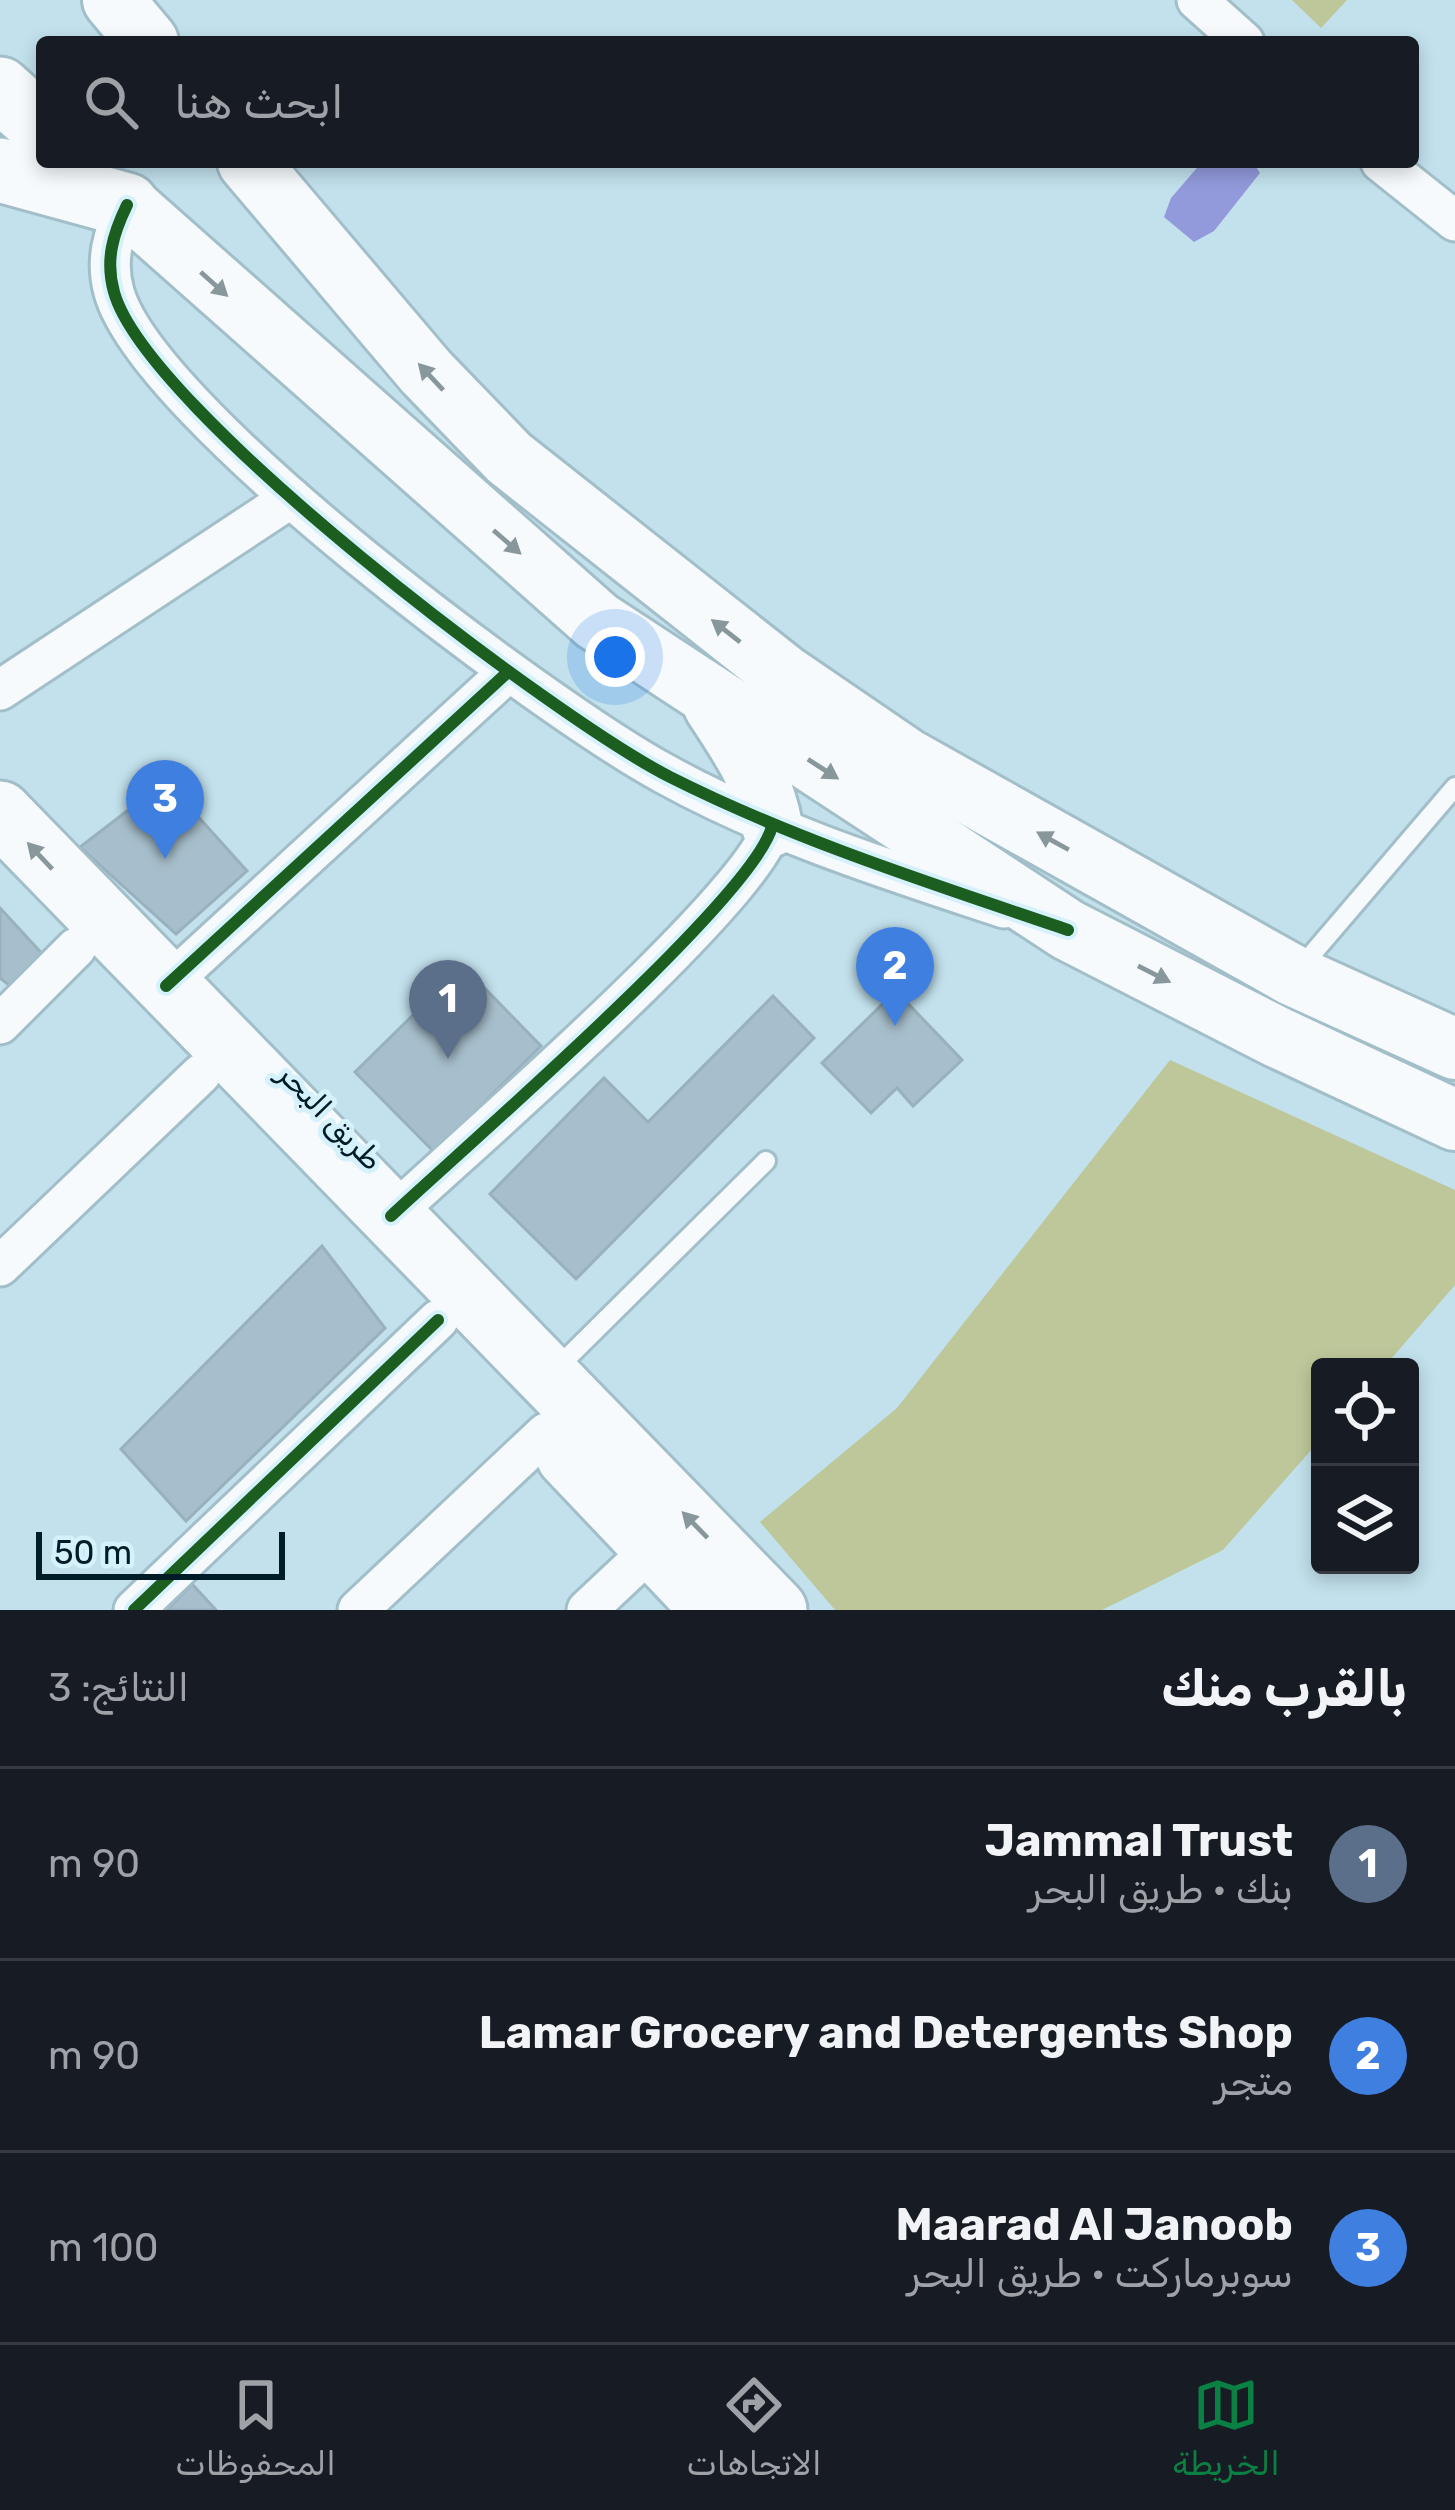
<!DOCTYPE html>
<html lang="ar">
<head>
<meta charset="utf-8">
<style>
	body { margin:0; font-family:Rubik,"Noto Naskh Arabic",sans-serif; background:#242831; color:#f1f3f6; direction:rtl }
	.controls { position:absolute; right:36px; bottom:36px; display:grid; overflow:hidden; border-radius:12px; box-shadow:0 6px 18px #0003 }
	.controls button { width:108px; height:108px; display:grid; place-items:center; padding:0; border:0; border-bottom:3px solid #363941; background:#171b24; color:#f1f3f6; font:60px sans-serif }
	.scale { position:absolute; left:36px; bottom:30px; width:249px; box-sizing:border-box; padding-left:12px; border:6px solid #001d27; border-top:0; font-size:33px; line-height:42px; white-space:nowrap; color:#001d27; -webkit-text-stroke:9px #d5f1fc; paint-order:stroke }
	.you { position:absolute; left:615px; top:657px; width:42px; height:42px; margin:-30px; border:9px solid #fff; border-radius:50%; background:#1a73e8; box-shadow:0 0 0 18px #1a73e833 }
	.badge { display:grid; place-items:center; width:78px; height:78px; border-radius:50%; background:#0b8043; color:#fff; font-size:39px; font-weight:700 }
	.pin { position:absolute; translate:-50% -99px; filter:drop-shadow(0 3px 6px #0008) }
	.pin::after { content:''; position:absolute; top:63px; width:42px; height:36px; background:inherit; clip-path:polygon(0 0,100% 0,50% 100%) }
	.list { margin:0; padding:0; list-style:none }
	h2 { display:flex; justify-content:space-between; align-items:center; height:156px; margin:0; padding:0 48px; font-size:51px }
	h2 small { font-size:39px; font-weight:400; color:#9ea1a6 }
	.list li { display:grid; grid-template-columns:78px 1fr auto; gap:36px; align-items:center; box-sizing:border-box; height:192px; padding:0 48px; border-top:3px solid #363941 }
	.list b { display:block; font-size:45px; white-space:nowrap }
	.list p { margin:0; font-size:39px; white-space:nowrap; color:#9ea1a6 }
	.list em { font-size:39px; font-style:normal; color:#9ea1a6 }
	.icon { flex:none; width:66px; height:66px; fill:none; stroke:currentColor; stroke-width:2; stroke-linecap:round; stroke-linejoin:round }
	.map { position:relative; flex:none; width:1455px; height:1610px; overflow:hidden; direction:ltr }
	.search { position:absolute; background:#171b24; box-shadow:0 6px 18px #0003; left:36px; right:36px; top:36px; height:132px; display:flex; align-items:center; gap:30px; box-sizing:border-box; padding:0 42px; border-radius:12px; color:#9ea1a6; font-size:45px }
	.sheet { height:732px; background:#171b24 }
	nav { display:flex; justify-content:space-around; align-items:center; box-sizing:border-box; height:168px; border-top:3px solid #363941; background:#171b24; font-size:33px; color:#9ea1a6 }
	nav a { display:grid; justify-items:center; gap:6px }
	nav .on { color:#0b8043 }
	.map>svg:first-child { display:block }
	.green { fill:#bec79a }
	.water { fill:#929adb }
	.building { fill:#a7bfcc; stroke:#99b1bd; stroke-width:3 }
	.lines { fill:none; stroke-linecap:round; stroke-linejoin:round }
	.service-casing { stroke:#a2bec8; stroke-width:24 }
	.minor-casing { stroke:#a2bec8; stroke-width:45 }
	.primary-casing { stroke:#a2bec8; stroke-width:66 }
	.trunk-casing { stroke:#a2bec8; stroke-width:69 }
	.service { stroke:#f6fafc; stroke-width:18 }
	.minor { stroke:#f6fafc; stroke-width:39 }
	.primary { stroke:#f6fafc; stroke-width:60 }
	.trunk { stroke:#f6fafc; stroke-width:63 }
	.cycleway-casing { stroke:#d5f1fc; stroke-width:20 }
	.cycleway { stroke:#1b5e20; stroke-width:12 }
	.oneway { fill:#87979c }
	.labels { text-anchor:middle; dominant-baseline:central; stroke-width:10; stroke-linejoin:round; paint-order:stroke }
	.street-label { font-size:30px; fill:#001d27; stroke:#d5f1fc }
</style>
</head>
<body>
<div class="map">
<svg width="1455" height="1610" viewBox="0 0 1455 1610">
	<rect width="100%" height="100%" fill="#c2e1ec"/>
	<g class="green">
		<path d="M1292 0H1347L1321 28Z"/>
		<path d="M1170 1060 1455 1190V1285L1384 1367H1320V1440L1223 1550 1102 1610H835L760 1522 897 1408Z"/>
	</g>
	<path class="water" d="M1202 162H1253L1260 173 1214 231 1194 242 1164 217 1171 198Z"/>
	<g class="building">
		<path d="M166 781 247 871 176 934 80 847Z"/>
		<path d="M0 908 47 959 9 985 0 978Z"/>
		<path d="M463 966 541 1046 434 1152 355 1072Z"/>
		<path d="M896 991 962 1060 913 1106 897 1088 871 1113 822 1063Z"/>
		<path d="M773 996 814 1038 576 1279 490 1194 604 1078 648 1122Z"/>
		<path d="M322 1246 385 1328 186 1521 121 1449Z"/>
		<path d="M192 1584 216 1610H167Z"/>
	</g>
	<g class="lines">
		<defs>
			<g id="service">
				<path d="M1301 967 1455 787"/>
				<path d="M556 1369 766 1161"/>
			</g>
			<g id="minor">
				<path d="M1197 0 1244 42"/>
				<path d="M1381 162 1455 221"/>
				<path d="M127 205C113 234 105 260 114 292 148 414 547 710 665 774 772 833 889 870 1004 908"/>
				<path d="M0 690 291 498"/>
				<path d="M166 986 508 672"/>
				<path d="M0 1024 76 948"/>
				<path d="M391 1216C460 1151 756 896 772 826"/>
				<path d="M0 1266 201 1074"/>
				<path d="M134 1610 438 1320"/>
				<path d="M358 1610 546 1433"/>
				<path d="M587 1610 654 1547"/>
			</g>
			<g id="primary">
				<path d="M113 0 148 42"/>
				<path d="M248 162 426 372 509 458 784 675 907 759 1294 976 1455 1049"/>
				<path d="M127 205 597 621 1068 930 1277 1037 1455 1120"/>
				<path d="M714 706C739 744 764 780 772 826"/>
			</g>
			<g id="trunk">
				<path d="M0 89 42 127"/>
				<path d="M0 170 127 205"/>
				<path d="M0 813 775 1610"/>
				<path d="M568 1456 714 1610"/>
			</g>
		</defs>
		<use href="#service" class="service-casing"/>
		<use href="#minor" class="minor-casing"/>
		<use href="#primary" class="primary-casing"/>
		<use href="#trunk" class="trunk-casing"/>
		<use href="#service" class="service"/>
		<use href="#minor" class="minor"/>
		<use href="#primary" class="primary"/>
		<use href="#trunk" class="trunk"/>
		<defs>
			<g id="cycleway">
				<path d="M127 205C113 234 105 260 114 292 146 410 554 718 670 777 797 841 933 884 1068 930"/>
				<path d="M166 986 508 672"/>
				<path d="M391 1216C460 1151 756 896 772 826"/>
				<path d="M134 1610 438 1320"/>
			</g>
		</defs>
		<use href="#cycleway" class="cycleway-casing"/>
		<use href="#cycleway" class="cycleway"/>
	</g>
	<defs><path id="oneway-solid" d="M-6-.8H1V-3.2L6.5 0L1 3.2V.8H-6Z" transform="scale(3)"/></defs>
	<g class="oneway">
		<use href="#oneway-solid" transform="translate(214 284) rotate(42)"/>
		<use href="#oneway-solid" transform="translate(431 377) rotate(-133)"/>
		<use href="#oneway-solid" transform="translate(507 542) rotate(41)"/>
		<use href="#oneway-solid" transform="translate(726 631) rotate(-142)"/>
		<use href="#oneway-solid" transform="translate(823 769) rotate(33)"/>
		<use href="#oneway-solid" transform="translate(1053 841) rotate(-151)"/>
		<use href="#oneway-solid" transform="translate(40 856) rotate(-133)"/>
		<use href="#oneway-solid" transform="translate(1154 974) rotate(27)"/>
		<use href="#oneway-solid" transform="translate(695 1525) rotate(-134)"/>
	</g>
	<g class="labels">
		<g class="street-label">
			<text transform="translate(330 1117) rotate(46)">طريق البحر</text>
		</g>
	</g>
</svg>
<div class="controls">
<button><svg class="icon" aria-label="locate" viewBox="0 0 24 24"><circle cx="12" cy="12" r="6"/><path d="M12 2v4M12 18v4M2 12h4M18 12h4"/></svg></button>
<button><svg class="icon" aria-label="layers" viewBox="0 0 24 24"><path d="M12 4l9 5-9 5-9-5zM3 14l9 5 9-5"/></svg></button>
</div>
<div class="scale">50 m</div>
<div class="you"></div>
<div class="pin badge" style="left:448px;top:1059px;background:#5c6f8a">1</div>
<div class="pin badge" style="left:895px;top:1026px;background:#3f7fe0">2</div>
<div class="pin badge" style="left:165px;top:859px;background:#3f7fe0">3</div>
<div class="search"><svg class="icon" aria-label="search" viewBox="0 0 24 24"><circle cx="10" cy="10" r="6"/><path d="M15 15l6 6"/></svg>ابحث هنا</div>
</div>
<section class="sheet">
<h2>بالقرب منك<small>النتائج: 3</small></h2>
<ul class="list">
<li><span class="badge" style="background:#5c6f8a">1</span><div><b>Jammal Trust</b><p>بنك · طريق البحر</p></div><em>90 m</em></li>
<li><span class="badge" style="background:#3f7fe0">2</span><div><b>Lamar Grocery and Detergents Shop</b><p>متجر</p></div><em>90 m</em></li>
<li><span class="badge" style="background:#3f7fe0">3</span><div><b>Maarad Al Janoob</b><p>سوبرماركت · طريق البحر</p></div><em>100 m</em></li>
</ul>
</section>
<nav>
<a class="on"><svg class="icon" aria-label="map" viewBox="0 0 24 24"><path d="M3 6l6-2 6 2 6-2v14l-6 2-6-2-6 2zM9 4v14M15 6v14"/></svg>الخريطة</a>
<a><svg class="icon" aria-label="directions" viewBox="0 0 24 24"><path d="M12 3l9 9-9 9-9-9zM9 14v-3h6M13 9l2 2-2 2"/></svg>الاتجاهات</a>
<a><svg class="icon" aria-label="saved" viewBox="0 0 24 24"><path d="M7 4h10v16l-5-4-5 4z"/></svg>المحفوظات</a>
</nav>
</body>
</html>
